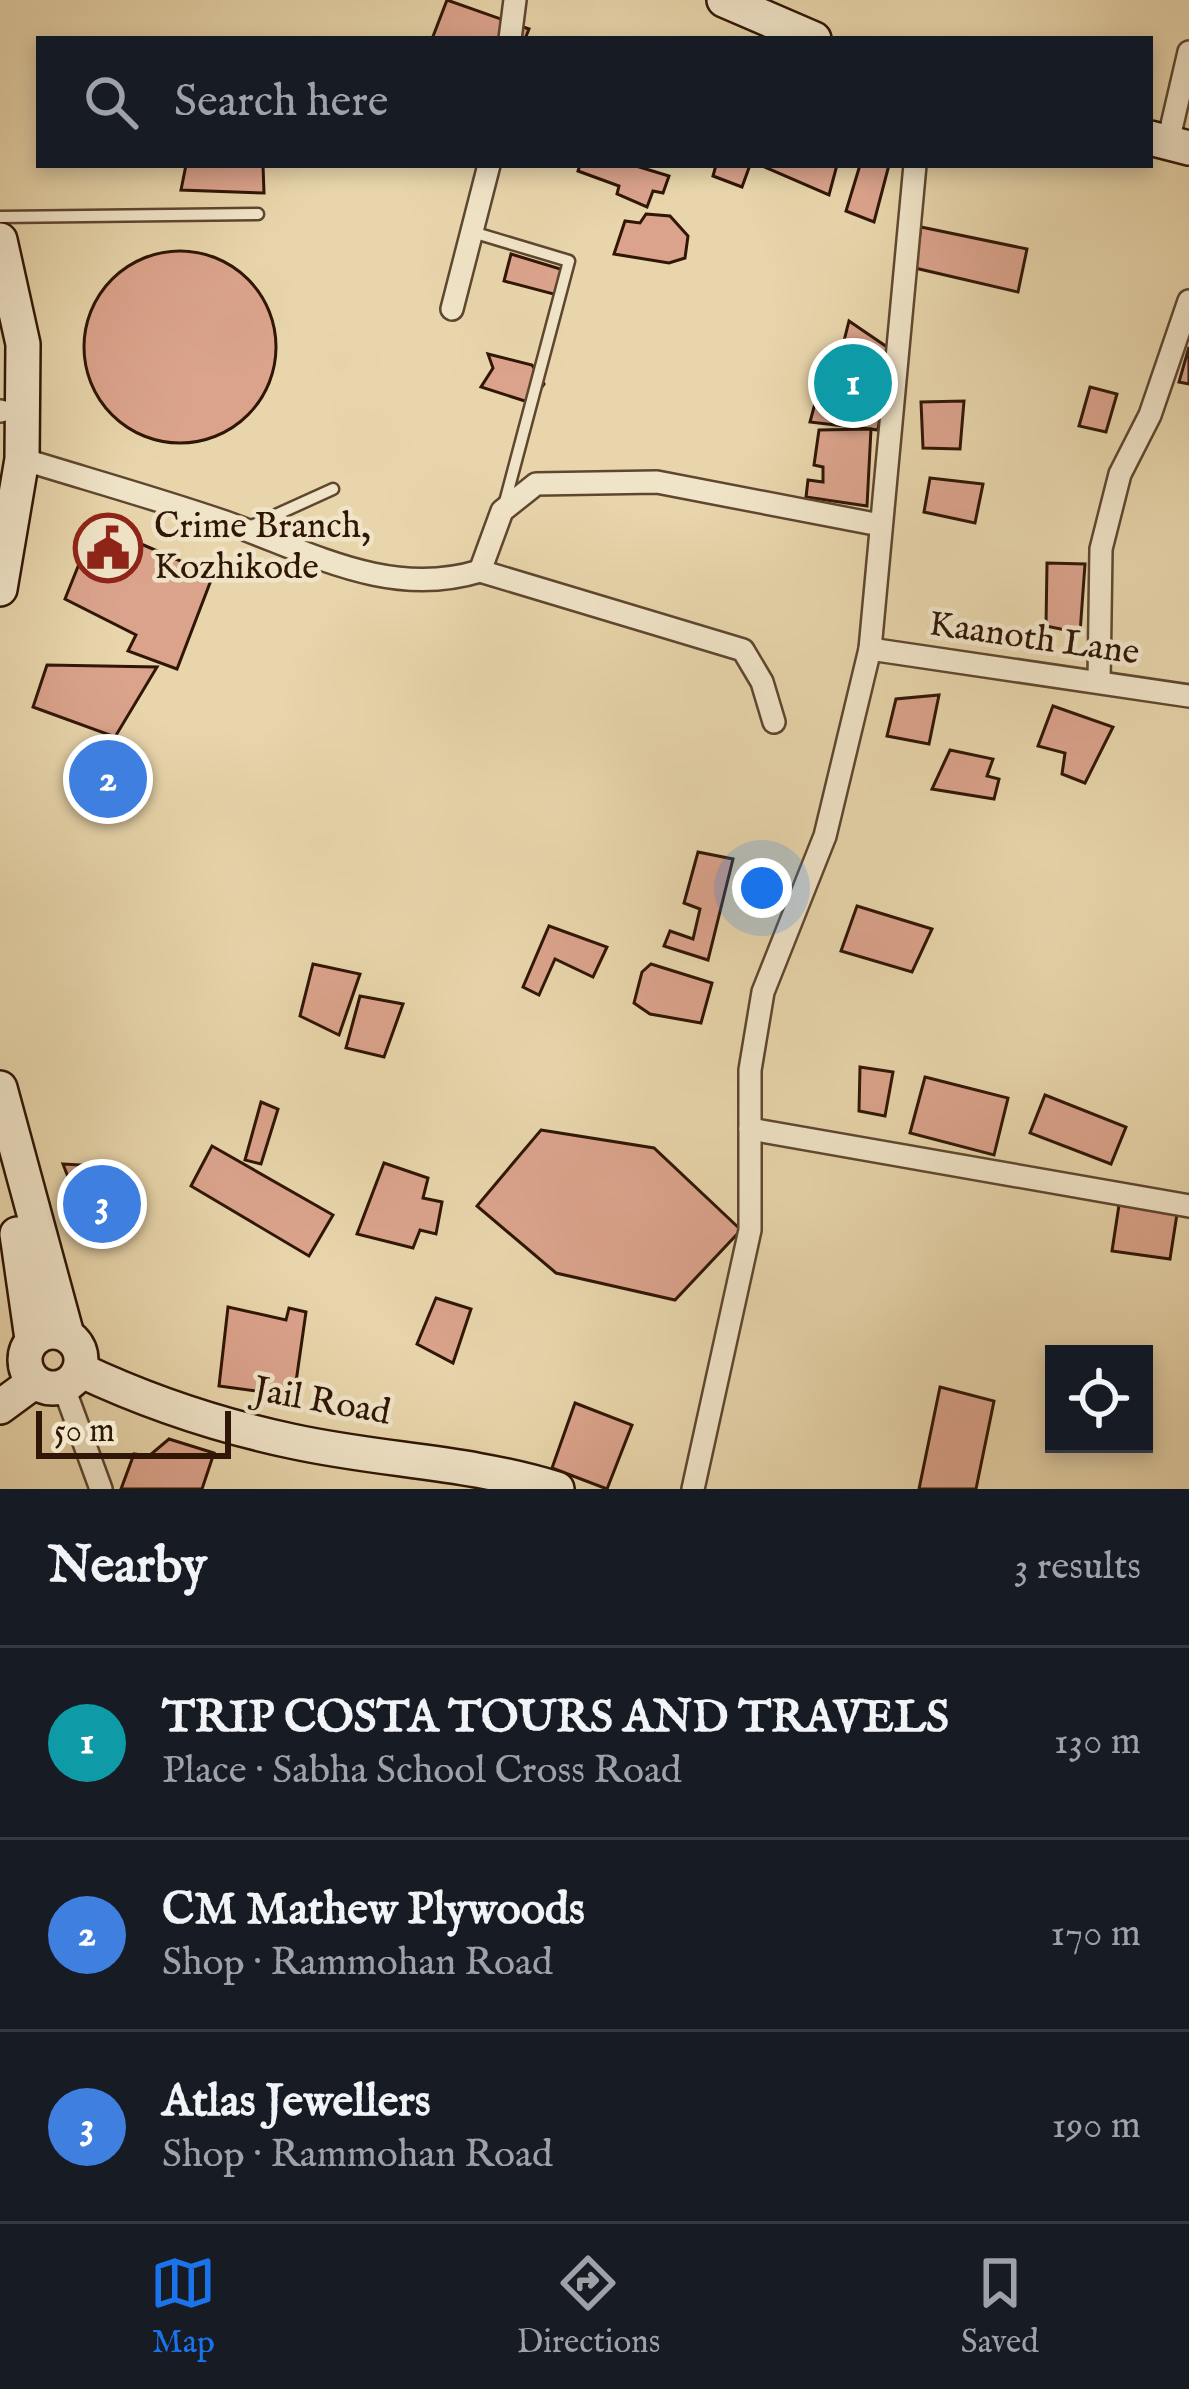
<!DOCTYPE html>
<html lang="en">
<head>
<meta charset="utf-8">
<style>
	body { margin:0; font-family:"IM FELL English",serif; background:#242831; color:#f1f3f6 }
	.controls { position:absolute; right:36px; bottom:36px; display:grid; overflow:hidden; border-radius:0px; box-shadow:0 6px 18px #0003 }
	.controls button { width:108px; height:108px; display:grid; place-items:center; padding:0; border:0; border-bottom:3px solid #363941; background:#171b24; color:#f1f3f6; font:60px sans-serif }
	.scale { position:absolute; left:36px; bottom:30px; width:195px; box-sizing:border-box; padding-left:12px; border:6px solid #301606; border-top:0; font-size:33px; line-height:42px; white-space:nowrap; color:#301606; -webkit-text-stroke:9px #f0e4c8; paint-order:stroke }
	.you { position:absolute; left:762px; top:888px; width:42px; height:42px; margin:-30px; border:9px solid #fff; border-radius:50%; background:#1a73e8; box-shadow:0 0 0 18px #1a73e833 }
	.badge { display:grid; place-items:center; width:78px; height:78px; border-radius:50%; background:#1a73e8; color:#fff; font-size:39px; font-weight:700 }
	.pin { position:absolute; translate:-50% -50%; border:6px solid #fff; box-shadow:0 3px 12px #0006 }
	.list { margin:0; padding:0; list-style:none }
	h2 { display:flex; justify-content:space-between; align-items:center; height:156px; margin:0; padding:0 48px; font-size:51px }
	h2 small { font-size:39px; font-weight:400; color:#9ea1a6 }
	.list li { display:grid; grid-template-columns:78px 1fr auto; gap:36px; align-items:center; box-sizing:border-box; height:192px; padding:0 48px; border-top:3px solid #363941 }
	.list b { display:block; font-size:45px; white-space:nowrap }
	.list p { margin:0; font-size:39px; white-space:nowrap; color:#9ea1a6 }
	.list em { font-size:39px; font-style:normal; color:#9ea1a6 }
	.icon { flex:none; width:66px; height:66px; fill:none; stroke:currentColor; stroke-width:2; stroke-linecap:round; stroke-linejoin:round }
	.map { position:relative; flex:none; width:1189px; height:1489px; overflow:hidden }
	.search { position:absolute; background:#171b24; box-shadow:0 6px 18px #0003; left:36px; right:36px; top:36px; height:132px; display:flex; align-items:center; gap:30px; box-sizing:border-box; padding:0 42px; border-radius:0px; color:#9ea1a6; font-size:45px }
	.sheet { height:732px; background:#171b24 }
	nav { display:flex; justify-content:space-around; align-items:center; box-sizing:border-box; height:168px; border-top:3px solid #363941; background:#171b24; font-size:33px; color:#9ea1a6 }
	nav a { display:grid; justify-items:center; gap:6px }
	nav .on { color:#1a73e8 }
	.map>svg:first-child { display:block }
	.building { fill:#dba38c; stroke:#301606; stroke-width:3 }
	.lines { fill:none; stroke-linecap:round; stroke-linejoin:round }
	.lane-casing { stroke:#5e462f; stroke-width:15 }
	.street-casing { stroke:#5e462f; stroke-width:26 }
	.secondary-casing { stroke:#301606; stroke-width:38 }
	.lane { stroke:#f0e4c8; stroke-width:10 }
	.street { stroke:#f0e4c8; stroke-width:21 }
	.secondary { stroke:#f0e4c8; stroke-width:33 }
	.labels { text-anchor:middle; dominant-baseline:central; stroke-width:9; stroke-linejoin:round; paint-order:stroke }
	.poi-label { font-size:36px; fill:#301606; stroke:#f0e4c8; text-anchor:start }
	.street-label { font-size:36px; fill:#301606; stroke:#f0e4c8 }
</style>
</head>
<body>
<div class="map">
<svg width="1189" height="1489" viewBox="0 0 1189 1489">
	<rect width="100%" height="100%" fill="#e8d5ab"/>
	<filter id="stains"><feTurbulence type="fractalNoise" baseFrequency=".00167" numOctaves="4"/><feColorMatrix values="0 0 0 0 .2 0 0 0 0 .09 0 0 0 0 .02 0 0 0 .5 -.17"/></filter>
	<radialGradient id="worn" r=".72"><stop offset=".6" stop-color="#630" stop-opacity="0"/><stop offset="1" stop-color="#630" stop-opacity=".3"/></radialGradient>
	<g class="building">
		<path d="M447 0 529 29 525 39H432Z"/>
		<path d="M186 165H263L264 193 181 190Z"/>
		<path d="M580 165H633L669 176 663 193 653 191 647 207 617 194 619 186 578 171Z"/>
		<path d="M716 165H750L742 187 713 176Z"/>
		<path d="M760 165H837L829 195Z"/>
		<path d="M860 165H889L874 222 846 211Z"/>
		<path d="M646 214 670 216 688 236 685 258 669 263 614 254 625 221 640 223Z"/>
		<path d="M921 227 1027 249 1018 292 915 268Z"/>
		<circle cx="180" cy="347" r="96"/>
		<path d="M511 254 567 271 561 296 504 281Z"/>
		<path d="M849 321 890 349 878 430 810 422 825 366 837 369Z"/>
		<path d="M1189 347V384L1179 382Z"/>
		<path d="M488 354 532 365 544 384 531 403 481 387 493 368Z"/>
		<path d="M1090 387 1117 394 1106 432 1079 426Z"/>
		<path d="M964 401 960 449 923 448 921 402Z"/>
		<path d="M871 429 867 506 806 497 808 480 823 482V467L814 465 819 430Z"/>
		<path d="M930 478 983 484 975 523 924 512Z"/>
		<path d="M95 524 213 575 177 669 128 651 136 635 65 599Z"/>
		<path d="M1047 563 1085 564 1080 633 1046 626Z"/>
		<path d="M47 665 157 667 115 737 33 707Z"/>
		<path d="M939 695 929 744 887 736 896 699Z"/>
		<path d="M1053 706 1113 727 1085 783 1062 774 1065 753 1038 746Z"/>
		<path d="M950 750 993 759 987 776 999 779 994 799 932 789Z"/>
		<path d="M698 852 733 859 708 960 664 946 670 931 693 939 700 909 684 903Z"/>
		<path d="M857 906 932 929 912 972 841 951Z"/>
		<path d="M549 926 607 947 593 977 555 959 539 995 523 987Z"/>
		<path d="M313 964 360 974 339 1035 300 1016Z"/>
		<path d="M651 964 712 983 701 1023 650 1014 634 1003 642 972Z"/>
		<path d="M360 996 403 1004 384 1057 346 1048Z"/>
		<path d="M860 1067 893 1072 885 1116 859 1111Z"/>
		<path d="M925 1077 1008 1098 994 1155 910 1133Z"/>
		<path d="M1045 1095 1126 1127 1111 1164 1030 1133Z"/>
		<path d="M261 1102 278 1109 261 1164 245 1160Z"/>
		<path d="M541 1130 654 1148 741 1230 675 1300 556 1273 477 1206Z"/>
		<path d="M212 1146 333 1215 309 1256 191 1186Z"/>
		<path d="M384 1163 428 1178 423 1198 442 1202 436 1234 420 1230 413 1248 357 1234Z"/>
		<path d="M63 1164 97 1166 131 1196 122 1226 106 1246 91 1237Z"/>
		<path d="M1119 1205 1177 1214 1170 1259 1112 1251Z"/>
		<path d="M436 1298 471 1309 453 1363 417 1344Z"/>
		<path d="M228 1307 286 1320 289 1308 306 1312 294 1396 219 1386Z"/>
		<path d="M940 1387 994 1401 976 1489H919Z"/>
		<path d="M575 1403 632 1425 607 1489 552 1468Z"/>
		<path d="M169 1439 214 1453 202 1489H121L134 1454 149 1456Z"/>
	</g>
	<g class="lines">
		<defs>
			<g id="lane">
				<path d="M0 217 258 214"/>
				<path d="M469 231 569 261 505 502"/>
				<path d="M247 528 333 489"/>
			</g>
			<g id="street">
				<path d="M510 39 515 0"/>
				<path d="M1168 142 1189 52"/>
				<path d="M452 309 489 165"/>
				<path d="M0 411H1"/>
				<path d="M22 459C90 480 158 499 225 522 309 552 389 599 480 571L502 511 536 484 657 482 880 525"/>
				<path d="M480 571 743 650 762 682 774 722"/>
				<path d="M870 649 1189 696"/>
				<path d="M1099 681 1101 549 1120 474 1150 415 1189 301"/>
				<path d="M750 1129 1189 1206"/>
				<path d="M64 1388 101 1489"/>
				<path d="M693 1489 750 1230V1070L763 992 825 836 870 649 915 165"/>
			</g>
			<g id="secondary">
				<path d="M724 0 814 39"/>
				<path d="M1150 138 1189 148"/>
				<path d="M0 240 23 344 22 459 0 589"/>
				<path d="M0 1088 67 1335"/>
				<path d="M17 1234 32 1339"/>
				<circle cx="53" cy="1360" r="28"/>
				<path d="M80 1370C148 1402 216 1425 291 1441 382 1461 466 1461 557 1489"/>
				<path d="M0 1407 34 1382"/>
			</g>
		</defs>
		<use href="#lane" class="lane-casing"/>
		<use href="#street" class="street-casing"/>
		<use href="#secondary" class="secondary-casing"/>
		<use href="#lane" class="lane"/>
		<use href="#street" class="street"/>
		<use href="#secondary" class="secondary"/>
	</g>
	<defs>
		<symbol id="civic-ring" viewBox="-11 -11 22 22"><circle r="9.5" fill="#f0e4c8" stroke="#8f2418" stroke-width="1.5"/><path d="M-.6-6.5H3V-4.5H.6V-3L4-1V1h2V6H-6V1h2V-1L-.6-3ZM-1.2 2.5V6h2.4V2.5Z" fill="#8f2418"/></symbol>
	</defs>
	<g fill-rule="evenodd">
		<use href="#civic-ring" x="70" y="510" width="76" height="76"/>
	</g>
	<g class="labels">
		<g class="poi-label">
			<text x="154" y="527">Crime Branch,<tspan x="154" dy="41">Kozhikode</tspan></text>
		</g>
		<g class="street-label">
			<text transform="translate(1034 639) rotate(8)">Kaanoth Lane</text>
			<text transform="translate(322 1402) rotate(10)">Jail Road</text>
		</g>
	</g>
	<rect width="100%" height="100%" filter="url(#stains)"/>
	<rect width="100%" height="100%" fill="url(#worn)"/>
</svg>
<div class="controls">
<button><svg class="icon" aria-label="locate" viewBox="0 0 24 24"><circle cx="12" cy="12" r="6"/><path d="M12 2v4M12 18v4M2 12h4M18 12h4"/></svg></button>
</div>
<div class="scale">50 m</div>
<div class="you"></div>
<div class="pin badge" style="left:853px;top:383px;background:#0f9aa8">1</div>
<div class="pin badge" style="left:108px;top:779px;background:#3f7fe0">2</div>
<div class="pin badge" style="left:102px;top:1204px;background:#3f7fe0">3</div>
<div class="search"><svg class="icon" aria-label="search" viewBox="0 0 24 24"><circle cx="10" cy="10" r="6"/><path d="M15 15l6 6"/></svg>Search here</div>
</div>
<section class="sheet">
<h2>Nearby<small>3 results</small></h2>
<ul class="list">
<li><span class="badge" style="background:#0f9aa8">1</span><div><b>TRIP COSTA TOURS AND TRAVELS</b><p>Place · Sabha School Cross Road</p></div><em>130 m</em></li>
<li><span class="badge" style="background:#3f7fe0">2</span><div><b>CM Mathew Plywoods</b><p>Shop · Rammohan Road</p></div><em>170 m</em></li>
<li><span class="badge" style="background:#3f7fe0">3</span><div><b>Atlas Jewellers</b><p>Shop · Rammohan Road</p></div><em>190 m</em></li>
</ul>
</section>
<nav>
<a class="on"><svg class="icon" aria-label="map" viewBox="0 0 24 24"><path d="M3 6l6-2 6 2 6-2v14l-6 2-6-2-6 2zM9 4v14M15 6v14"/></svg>Map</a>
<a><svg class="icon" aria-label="directions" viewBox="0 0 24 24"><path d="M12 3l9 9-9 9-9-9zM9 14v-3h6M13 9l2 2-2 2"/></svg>Directions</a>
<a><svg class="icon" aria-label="saved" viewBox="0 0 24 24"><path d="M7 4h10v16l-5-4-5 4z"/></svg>Saved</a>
</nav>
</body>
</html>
